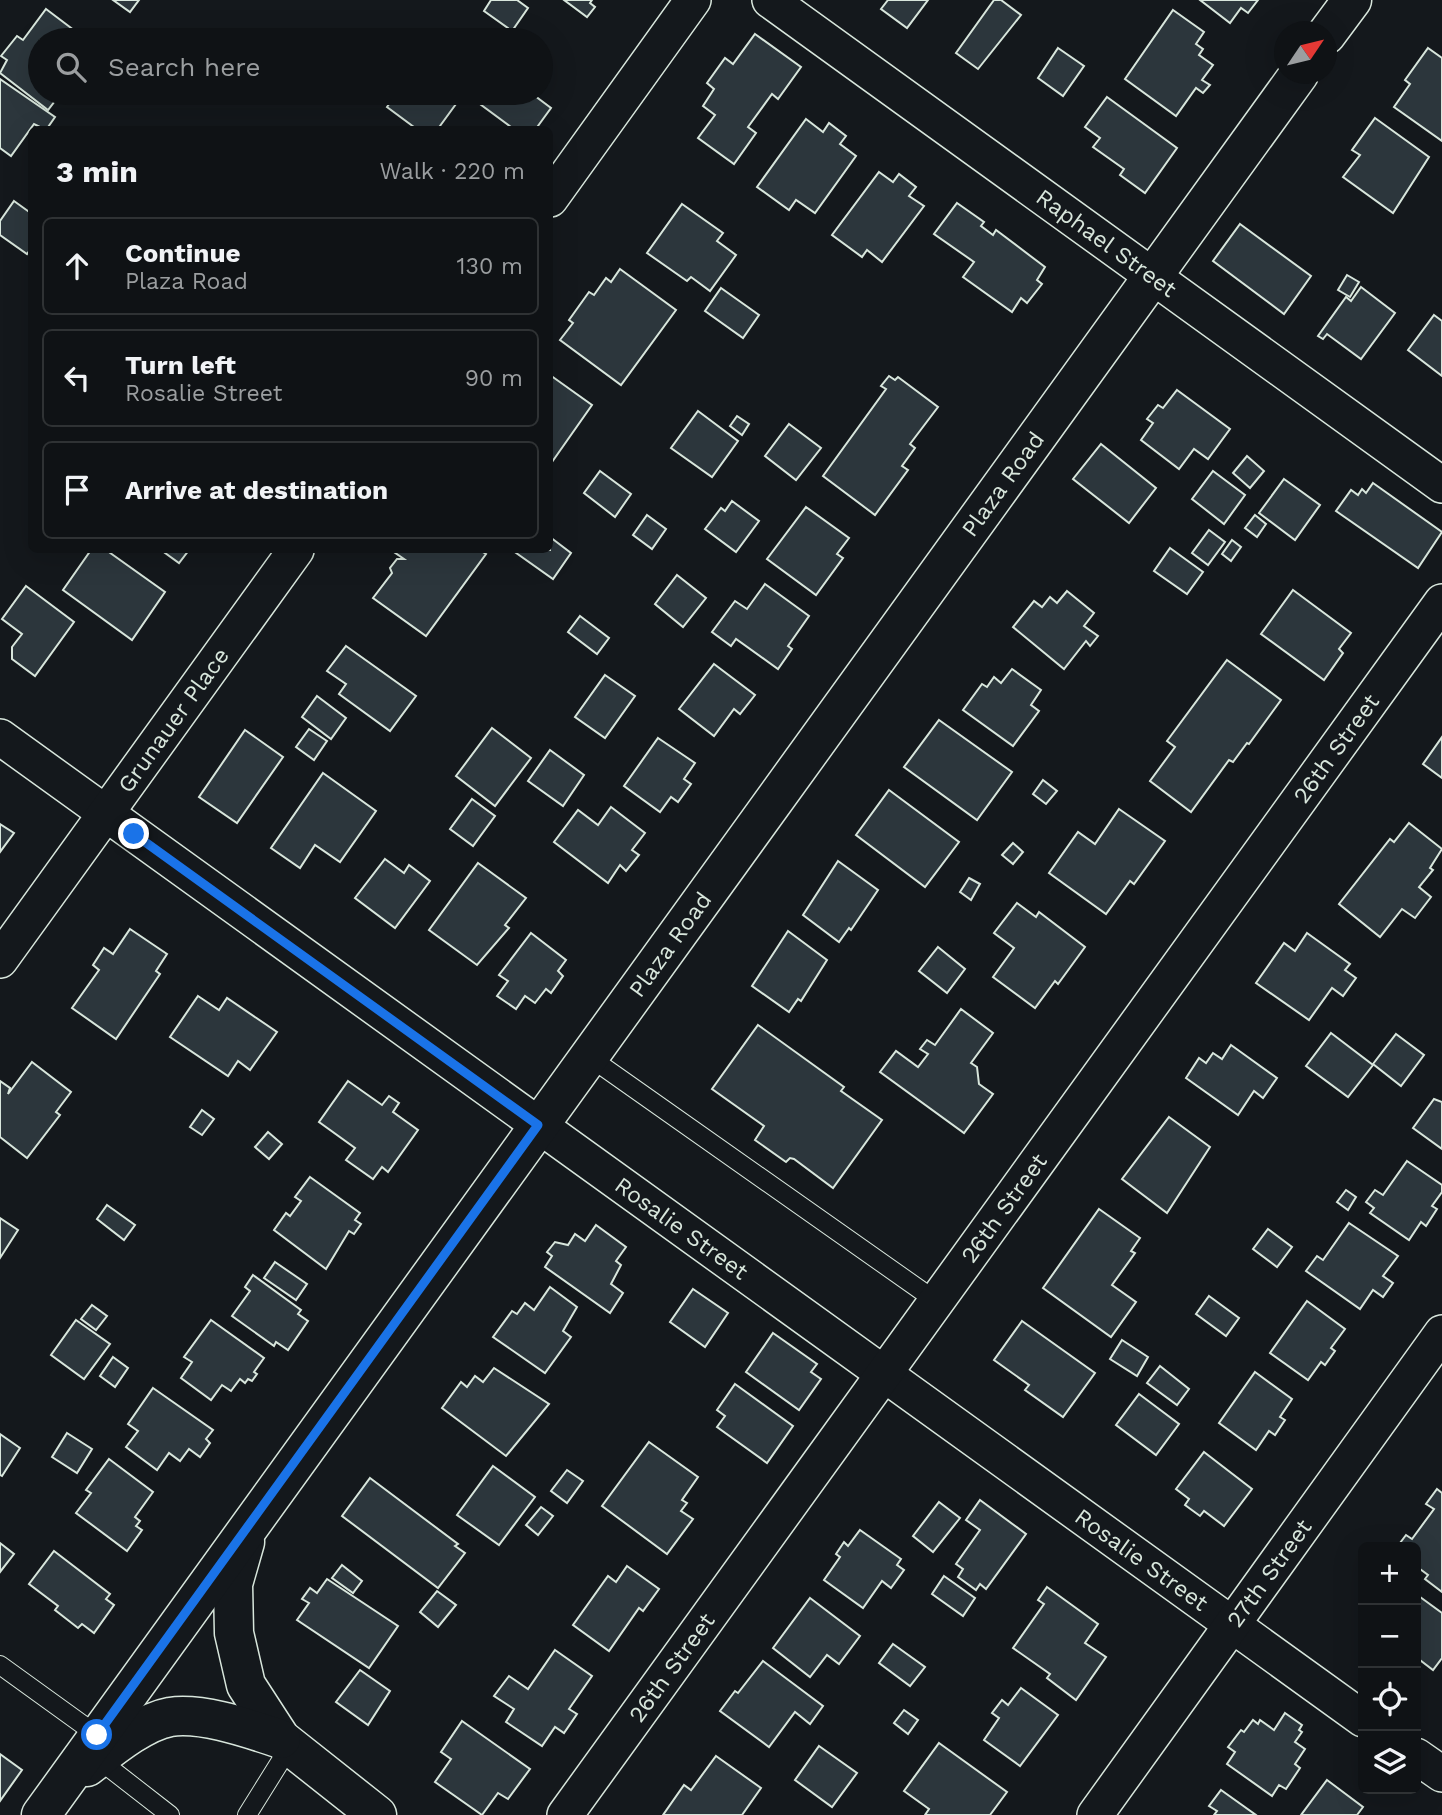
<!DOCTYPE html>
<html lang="en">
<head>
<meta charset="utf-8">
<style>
	body { margin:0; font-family:"Work Sans",sans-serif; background:#181b1e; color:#f1f3f6 }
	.controls { position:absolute; right:21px; bottom:21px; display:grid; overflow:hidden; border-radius:10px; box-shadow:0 7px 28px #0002 }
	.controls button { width:63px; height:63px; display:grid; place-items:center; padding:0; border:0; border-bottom:2px solid #2f3234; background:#0f1215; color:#f1f3f6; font:35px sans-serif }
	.compass { position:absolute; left:1274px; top:21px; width:63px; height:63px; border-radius:50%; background:#0f1215; box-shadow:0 7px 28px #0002; rotate:55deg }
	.stop { position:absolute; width:21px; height:21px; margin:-16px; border:5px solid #1a73e8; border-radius:50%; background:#fff }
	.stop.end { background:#1a73e8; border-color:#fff; box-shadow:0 2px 7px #0008 }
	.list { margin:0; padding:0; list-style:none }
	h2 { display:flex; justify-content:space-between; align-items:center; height:91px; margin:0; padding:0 28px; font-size:30px }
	h2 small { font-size:23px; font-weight:400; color:#9b9ea0 }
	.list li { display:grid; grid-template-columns:46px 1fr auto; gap:21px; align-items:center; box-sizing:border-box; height:98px; margin:0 14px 14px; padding:0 14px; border:2px solid #2f3234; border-radius:10px }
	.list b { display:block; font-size:26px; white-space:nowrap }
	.list p { margin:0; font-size:23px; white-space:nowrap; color:#9b9ea0 }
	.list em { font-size:23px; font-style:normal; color:#9b9ea0 }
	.icon { flex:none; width:38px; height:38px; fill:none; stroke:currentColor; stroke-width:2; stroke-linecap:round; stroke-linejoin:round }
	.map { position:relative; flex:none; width:1442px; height:1815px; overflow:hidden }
	.search { position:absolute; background:#0f1215; box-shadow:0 7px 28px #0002; left:28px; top:28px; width:525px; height:77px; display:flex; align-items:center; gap:18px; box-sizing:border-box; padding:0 24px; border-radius:38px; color:#9b9ea0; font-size:26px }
	.panel { position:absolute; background:#0f1215; box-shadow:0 7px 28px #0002; left:28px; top:126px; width:525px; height:427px; border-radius:10px }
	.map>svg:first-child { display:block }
	.building { fill:#2c363c; stroke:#d8e6dc; stroke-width:2 }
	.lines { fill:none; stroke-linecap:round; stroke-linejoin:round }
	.service-casing { stroke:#d8e6dc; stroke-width:20 }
	.minor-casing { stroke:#d8e6dc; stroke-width:38 }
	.tertiary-casing { stroke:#d8e6dc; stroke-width:41 }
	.service { stroke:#14181c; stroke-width:18 }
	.minor { stroke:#14181c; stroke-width:35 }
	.tertiary { stroke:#14181c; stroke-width:38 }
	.route { stroke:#1a73e8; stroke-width:9 }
	.labels { text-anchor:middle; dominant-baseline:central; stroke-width:5; stroke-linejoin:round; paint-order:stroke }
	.street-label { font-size:23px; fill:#d8e6dc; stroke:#14181c }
</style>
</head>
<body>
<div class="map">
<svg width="1442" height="1815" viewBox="0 0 1442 1815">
	<rect width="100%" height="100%" fill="#14181c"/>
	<g class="building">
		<path d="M113 0H139L130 12Z"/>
		<path d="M491 0H517L528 8 512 31 484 11Z"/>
		<path d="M564 0H592L590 3 595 7 587 17Z"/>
		<path d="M888 0H928L907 28 881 9Z"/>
		<path d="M994 0H1001L1021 15 978 69 956 53Z"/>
		<path d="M1200 0H1258L1248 13 1241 8 1230 23Z"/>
		<path d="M46 9 87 40H40V93H61L48 110 0 73 7 60 1 56 17 36 23 40Z"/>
		<path d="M1173 10 1204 32 1196 44 1203 49 1199 55 1213 65 1202 80 1210 85 1203 93 1196 88 1176 116 1125 79Z"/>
		<path d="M755 34 801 67 778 99 772 94 748 127 756 133 734 164 698 138 715 115 703 106 714 89 707 83 725 58 733 64Z"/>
		<path d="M1058 48 1084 66 1063 96 1038 78Z"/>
		<path d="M1428 48 1442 58V141L1394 107 1410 84 1405 80Z"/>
		<path d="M0 79 55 117 46 130 34 124 11 156 0 148Z"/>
		<path d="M397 93H464L437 130H418L387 107Z"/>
		<path d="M465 93H531L551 108 535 130H515Z"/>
		<path d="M1107 97 1177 148 1145 193 1120 175 1124 169 1093 147 1100 138 1085 127Z"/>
		<path d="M1375 118 1429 157 1393 213 1343 177 1360 155 1352 150Z"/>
		<path d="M806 119 823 132 829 123 846 136 840 144 856 156 815 213 796 200 789 210 757 187Z"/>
		<path d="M879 172 893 182 899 174 916 187 909 196 924 206 882 262 867 250 862 257 832 235Z"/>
		<path d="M14 201 32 214V247L27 254 0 235V221Z"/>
		<path d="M957 203 984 222 981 226 993 235 996 230 1045 267 1037 280 1042 284 1027 303 1021 298 1012 312 963 277 974 262 934 234Z"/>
		<path d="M682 204 723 233 717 241 736 255 710 291 691 277 687 281 647 253Z"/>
		<path d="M1240 224 1311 276 1284 314 1213 261Z"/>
		<path d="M620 269 676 310 621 385 560 340 573 323 569 320 589 292 594 295 606 278 611 282Z"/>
		<path d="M1347 275 1359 282 1350 297 1338 290Z"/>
		<path d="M1361 287 1395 313 1361 359 1327 334 1323 339 1318 336 1346 297 1351 301Z"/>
		<path d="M721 288 759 315 743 338 705 311Z"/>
		<path d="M1434 315 1442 321V376L1408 350Z"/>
		<path d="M550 375 592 405 552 462 550 459Z"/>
		<path d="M889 376 895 380 898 377 938 407 910 444 915 448 902 466 908 470 875 515 823 476 886 389 881 386Z"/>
		<path d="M1177 390 1230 429 1208 459 1194 449 1179 469 1141 440 1153 423 1147 419 1158 405 1163 408Z"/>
		<path d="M698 411 738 441 712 477 671 448Z"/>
		<path d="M737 416 749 424 742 435 730 426Z"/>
		<path d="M789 424 821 448 796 480 765 456Z"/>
		<path d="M1101 444 1156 488 1129 523 1073 479Z"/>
		<path d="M1247 456 1264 471 1250 488 1233 473Z"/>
		<path d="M600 471 631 494 615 517 584 493Z"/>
		<path d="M1213 471 1245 495 1224 524 1192 499Z"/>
		<path d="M1284 479 1320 505 1295 540 1259 513Z"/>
		<path d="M1373 483 1442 532 1418 568 1336 511 1351 490 1358 495 1362 489 1366 493Z"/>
		<path d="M732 501 759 521 736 552 705 529 721 508 725 511Z"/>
		<path d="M806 507 849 538 837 554 843 558 816 595 767 559Z"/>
		<path d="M647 515 666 529 652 549 633 535Z"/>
		<path d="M1255 515 1266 524 1257 537 1245 528Z"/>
		<path d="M1209 530 1225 542 1208 565 1192 553Z"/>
		<path d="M550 537 571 553 553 579 512 550H550Z"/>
		<path d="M1232 540 1241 547 1231 561 1222 554Z"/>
		<path d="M1170 548 1203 572 1187 594 1154 571Z"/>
		<path d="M91 550H106L165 592 132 640 63 590Z"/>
		<path d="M161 550H189L179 563Z"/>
		<path d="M396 550H479L486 554 426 636 373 598 392 573 390 568 397 559H404L394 552Z"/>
		<path d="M677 575 706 598 683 627 655 604Z"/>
		<path d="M765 584 809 616 788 646 792 649 778 669 736 639 731 646 712 632 735 601 747 609Z"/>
		<path d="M26 586 74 622 35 676 12 659V647L22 634 2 619Z"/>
		<path d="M1293 590 1351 633 1339 649 1343 653 1324 680 1261 634Z"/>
		<path d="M1067 591 1094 613 1084 626 1098 636 1090 646 1086 641 1064 669 1013 627 1034 601 1042 607 1050 597 1057 603Z"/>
		<path d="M580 616 609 638 597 654 568 632Z"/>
		<path d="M346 646 416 696 390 731 339 694 346 684 327 671Z"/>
		<path d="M1227 660 1281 700 1249 744 1247 743 1233 762 1229 760 1191 812 1150 781 1175 747 1167 741Z"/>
		<path d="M714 664 755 695 740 714 734 709 714 736 679 709Z"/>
		<path d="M1012 669 1041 690 1031 705 1039 711 1013 746 963 710 982 684 987 687 994 677 1001 683Z"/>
		<path d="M605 675 635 696 605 738 575 717Z"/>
		<path d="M317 696 346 718 331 739 302 717Z"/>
		<path d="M939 720 1012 772 977 820 904 767Z"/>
		<path d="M492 728 531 758 495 806 456 776Z"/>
		<path d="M309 729 327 741 314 760 296 747Z"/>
		<path d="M245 730 283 757 237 823 199 797Z"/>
		<path d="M1442 737V778L1423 764Z"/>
		<path d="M658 738 695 763 684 779 691 784 678 802 671 797 660 812 624 786Z"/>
		<path d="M550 750 584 775 563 806 528 781Z"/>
		<path d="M323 773 376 811 340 862 315 845 300 868 271 848Z"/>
		<path d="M1043 780 1057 791 1046 804 1033 794Z"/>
		<path d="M889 790 959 842 925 887 856 835Z"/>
		<path d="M472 799 495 816 473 846 450 829Z"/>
		<path d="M611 807 645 833 632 850 639 855 626 871 620 865 608 883 554 842 578 810 598 825Z"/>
		<path d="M1119 809 1165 841 1134 884 1130 881 1106 914 1049 873 1078 832 1095 844Z"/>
		<path d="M1409 823 1442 849 1430 868 1433 870 1419 887 1431 897 1415 918 1402 909 1380 937 1339 904 1390 839 1394 842Z"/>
		<path d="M0 824 14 833 0 852Z"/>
		<path d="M1013 843 1023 852 1013 864 1002 855Z"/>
		<path d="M385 859 404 873 409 865 430 881 395 928 355 898Z"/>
		<path d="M838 861 878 890 851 930 849 928 839 942 803 915Z"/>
		<path d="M478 863 526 898 505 925 509 928 477 965 429 930Z"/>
		<path d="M969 878 980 884 971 900 960 892Z"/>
		<path d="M1017 903 1036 917 1039 912 1085 947 1058 984 1055 981 1035 1008 993 977 1014 948 994 933Z"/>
		<path d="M130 929 167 954 156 971 160 974 116 1039 72 1008 99 970 93 965 104 948 113 954Z"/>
		<path d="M788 931 827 960 801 1001 798 999 789 1012 752 986Z"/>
		<path d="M531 933 566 960 558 971 563 976 551 993 546 989 535 1003 525 996 516 1009 497 996 508 981 499 975Z"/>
		<path d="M1307 933 1350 964 1345 970 1356 978 1343 996 1332 988 1309 1020 1256 983 1284 943 1295 951Z"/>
		<path d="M938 947 965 969 947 993 919 971Z"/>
		<path d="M198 996 219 1010 227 998 277 1032 250 1070 238 1061 228 1076 170 1037Z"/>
		<path d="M961 1009 993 1033 971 1063 977 1067 979 1084 993 1094 964 1133 880 1072 896 1051 918 1067 928 1054 920 1049 927 1040 935 1045Z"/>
		<path d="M758 1025 844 1087 841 1091 882 1120 833 1188 794 1159 790 1158 786 1162 755 1140 764 1126 712 1089Z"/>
		<path d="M1331 1033 1373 1065 1348 1097 1306 1066Z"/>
		<path d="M1396 1034 1424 1055 1401 1086 1373 1064Z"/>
		<path d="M1231 1045 1277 1078 1263 1098 1254 1091 1238 1115 1186 1078 1199 1058 1206 1063 1213 1053 1222 1059Z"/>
		<path d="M32 1062 71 1092 56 1112 60 1115 27 1158 0 1137V1081L10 1088 8 1094Z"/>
		<path d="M348 1081 382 1105 389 1096 399 1103 393 1112 418 1130 388 1172 382 1167 373 1179 346 1160 355 1148 319 1122Z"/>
		<path d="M1434 1099 1442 1102V1149L1413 1128Z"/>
		<path d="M202 1110 214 1119 202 1135 190 1127Z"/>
		<path d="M1169 1117 1210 1147 1167 1213 1122 1179Z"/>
		<path d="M268 1132 282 1144 269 1159 255 1147Z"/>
		<path d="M1407 1161 1442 1185V1192L1432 1206 1437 1209 1426 1226 1421 1222 1409 1240 1370 1213 1374 1208 1366 1202 1375 1190 1383 1195Z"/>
		<path d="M310 1177 360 1213 355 1220 361 1224 354 1234 349 1231 326 1269 274 1230 286 1213 290 1216 301 1201 295 1197Z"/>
		<path d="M1346 1190 1356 1197 1348 1210 1337 1202Z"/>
		<path d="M107 1205 135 1225 124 1240 97 1219Z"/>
		<path d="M1099 1209 1140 1238 1131 1251 1135 1253 1112 1285 1136 1302 1111 1337 1043 1288Z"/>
		<path d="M0 1218 18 1230 0 1258Z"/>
		<path d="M1349 1223 1398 1256 1383 1276 1393 1283 1383 1297 1373 1290 1360 1309 1306 1271 1317 1256 1323 1260Z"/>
		<path d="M596 1225 626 1247 616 1261 621 1265 611 1284 623 1293 610 1313 545 1267 552 1256 547 1252 555 1242 568 1245 575 1234 585 1241Z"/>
		<path d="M1268 1229 1292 1247 1277 1267 1253 1249Z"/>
		<path d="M275 1262 307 1284 296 1300 264 1278Z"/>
		<path d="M253 1275 301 1310 298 1314 308 1321 288 1350 276 1342 274 1346 232 1316 250 1291 245 1287Z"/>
		<path d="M550 1287 577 1307 563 1331 571 1337 545 1373 493 1337 512 1311 517 1314 525 1303 534 1310Z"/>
		<path d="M693 1289 728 1313 705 1347 670 1322Z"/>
		<path d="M1209 1296 1239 1318 1226 1336 1196 1314Z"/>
		<path d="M1307 1301 1345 1329 1331 1348 1335 1351 1325 1365 1321 1362 1308 1380 1270 1353Z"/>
		<path d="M92 1305 107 1316 96 1330 81 1319Z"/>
		<path d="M76 1320 110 1344 84 1379 51 1355Z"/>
		<path d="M211 1320 264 1358 254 1372 257 1374 252 1381 248 1379 245 1383 240 1379 231 1391 222 1385 211 1400 181 1378 192 1362 184 1357Z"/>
		<path d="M1022 1321 1095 1373 1063 1417 1025 1390 1029 1385 994 1360Z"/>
		<path d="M773 1333 817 1364 811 1372 821 1379 799 1410 746 1372Z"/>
		<path d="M1122 1340 1148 1357 1137 1376 1110 1359Z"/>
		<path d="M113 1357 128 1368 115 1387 100 1376Z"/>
		<path d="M1160 1366 1189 1389 1177 1405 1147 1383Z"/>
		<path d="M494 1368 549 1404 506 1456 442 1408 461 1382 467 1387 475 1376 483 1382Z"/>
		<path d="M1255 1372 1292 1399 1280 1417 1285 1420 1275 1435 1269 1431 1256 1450 1219 1423Z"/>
		<path d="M735 1384 793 1426 767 1463 717 1427 725 1416 717 1410Z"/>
		<path d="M153 1388 213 1430 206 1439 210 1443 200 1457 189 1449 180 1461 169 1453 157 1470 126 1447 138 1431 128 1424Z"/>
		<path d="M1139 1394 1179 1424 1156 1455 1116 1425Z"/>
		<path d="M67 1433 92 1449 77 1473 52 1457Z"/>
		<path d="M0 1434 20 1448 2 1476 0 1475Z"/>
		<path d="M649 1442 698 1477 682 1500 687 1503 681 1511 693 1519 667 1554 602 1506Z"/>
		<path d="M1204 1452 1252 1489 1224 1526 1204 1511 1200 1516 1185 1505 1189 1499 1176 1489Z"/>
		<path d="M109 1459 153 1492 135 1517 140 1521 136 1526 142 1530 127 1551 76 1513 91 1493 86 1490Z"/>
		<path d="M493 1466 535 1497 499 1545 457 1515Z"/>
		<path d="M567 1470 583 1481 567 1503 551 1491Z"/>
		<path d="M370 1478 458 1544 455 1546 465 1553 438 1588 342 1516Z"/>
		<path d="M1437 1489 1442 1493V1592L1425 1579 1428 1575 1416 1566V1547H1397L1406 1535 1412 1539 1434 1509 1426 1504Z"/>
		<path d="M980 1500 1026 1534 986 1589 980 1584 976 1590 958 1577 963 1569 956 1564 980 1530 966 1520Z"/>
		<path d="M939 1502 960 1518 933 1552 913 1536Z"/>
		<path d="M541 1507 553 1516 538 1535 526 1525Z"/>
		<path d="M860 1530 901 1559 897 1565 904 1570 891 1588 882 1581 863 1608 824 1580 840 1557 836 1554 844 1542 848 1546Z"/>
		<path d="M0 1543 14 1554 0 1572Z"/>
		<path d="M54 1551 110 1594 106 1599 114 1605 94 1633 82 1624 78 1628 55 1610 58 1606 29 1584Z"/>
		<path d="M342 1565 362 1581 353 1593 332 1578Z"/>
		<path d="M627 1566 659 1589 643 1611 639 1608 609 1651 573 1625 608 1576 616 1582Z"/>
		<path d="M944 1576 975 1598 963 1616 932 1594Z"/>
		<path d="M327 1579 398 1626 369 1668 297 1620 309 1603 302 1599 310 1588 317 1593Z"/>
		<path d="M1047 1587 1098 1624 1085 1643 1106 1657 1076 1700 1047 1678 1050 1674 1013 1648 1044 1604 1038 1600Z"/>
		<path d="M437 1591 456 1605 438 1627 420 1612Z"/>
		<path d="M1416 1594 1442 1613V1658L1433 1670 1416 1657Z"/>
		<path d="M810 1598 860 1636 839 1664 827 1655 810 1677 773 1648Z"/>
		<path d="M893 1644 925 1667 910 1686 879 1663Z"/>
		<path d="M555 1650 592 1676 569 1709 577 1714 564 1733 555 1727 542 1746 506 1722 514 1709 494 1696 509 1676 528 1689Z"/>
		<path d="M763 1661 823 1706 810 1724 795 1712 769 1747 720 1711 735 1691 738 1693Z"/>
		<path d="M360 1670 390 1691 368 1725 336 1702Z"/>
		<path d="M1021 1688 1058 1715 1020 1766 984 1740 999 1718 992 1713 1002 1700 1008 1705Z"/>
		<path d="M904 1710 918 1720 908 1734 894 1723Z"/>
		<path d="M1285 1713 1302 1725 1299 1730 1302 1732 1295 1742 1305 1749 1295 1764 1300 1768 1286 1789 1279 1785 1272 1796 1227 1764 1235 1752 1228 1747 1241 1730 1244 1732 1253 1720 1258 1724 1260 1720 1274 1730Z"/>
		<path d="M462 1721 530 1769 508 1799 498 1793 482 1815 435 1782 451 1759 441 1752Z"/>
		<path d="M939 1743 1007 1792 990 1815H925L929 1809 904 1791Z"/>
		<path d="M819 1746 857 1773 832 1807 795 1780Z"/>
		<path d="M0 1754 22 1770 0 1801Z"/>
		<path d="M716 1756 761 1788 742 1815H663L684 1785 691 1790Z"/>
		<path d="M1327 1780 1363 1807 1357 1815H1301Z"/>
		<path d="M1221 1790 1256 1815H1214L1217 1811 1209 1806Z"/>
	</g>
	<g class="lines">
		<defs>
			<g id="service">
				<path d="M588 1056 936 1301"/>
				<path d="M0 1665 97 1735"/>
				<path d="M98 1759 170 1815"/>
				<path d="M247 1815 290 1746"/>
			</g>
			<g id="minor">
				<path id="s1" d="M770 0 1442 485"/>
				<path d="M550 199 693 0"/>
				<path id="s2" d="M0 737 1363 1719"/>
				<path id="s3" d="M0 960 296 550"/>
				<path d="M1416 1756 1442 1774"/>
				<path id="s4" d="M565 1815 1442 602"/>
				<path id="s5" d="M1095 1815 1442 1333"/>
			</g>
			<g id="tertiary">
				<path d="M1326 35 1352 0"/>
				<path d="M245 1542 233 1584 234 1633 246 1685 281 1739 377 1815"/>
				<path d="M87 1767C109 1750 142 1722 170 1717 203 1712 250 1729 281 1739"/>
				<path id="s6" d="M41 1815 1299 74"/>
			</g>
		</defs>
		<use href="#service" class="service-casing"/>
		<use href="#minor" class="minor-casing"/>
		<use href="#tertiary" class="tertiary-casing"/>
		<use href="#service" class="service"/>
		<use href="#minor" class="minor"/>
		<use href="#tertiary" class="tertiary"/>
	</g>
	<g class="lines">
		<path class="route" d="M97 1735 538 1125 134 834"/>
	</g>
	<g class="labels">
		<g class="street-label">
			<text stroke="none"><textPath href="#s1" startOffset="415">Raphael Street</textPath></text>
			<text stroke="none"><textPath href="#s6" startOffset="1642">Plaza Road</textPath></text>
			<text stroke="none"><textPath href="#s3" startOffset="296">Grunauer Place</textPath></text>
			<text stroke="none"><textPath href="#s4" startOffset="1316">26th Street</textPath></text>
			<text stroke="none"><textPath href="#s6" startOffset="1074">Plaza Road</textPath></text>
			<text stroke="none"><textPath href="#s4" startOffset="749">26th Street</textPath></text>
			<text stroke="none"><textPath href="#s2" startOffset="840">Rosalie Street</textPath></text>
			<text stroke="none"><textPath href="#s2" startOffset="1407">Rosalie Street</textPath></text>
			<text stroke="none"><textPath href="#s5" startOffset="298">27th Street</textPath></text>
			<text stroke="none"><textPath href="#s4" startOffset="182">26th Street</textPath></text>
		</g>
	</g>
</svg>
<div class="controls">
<button>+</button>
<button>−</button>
<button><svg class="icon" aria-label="locate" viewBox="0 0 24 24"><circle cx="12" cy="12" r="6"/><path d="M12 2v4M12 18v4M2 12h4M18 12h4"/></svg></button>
<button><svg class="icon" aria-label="layers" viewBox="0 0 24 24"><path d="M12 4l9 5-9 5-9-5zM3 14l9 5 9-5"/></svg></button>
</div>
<svg class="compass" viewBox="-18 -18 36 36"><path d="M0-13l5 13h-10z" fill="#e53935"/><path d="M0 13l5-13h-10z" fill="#9b9ea0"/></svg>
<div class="stop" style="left:97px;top:1735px"></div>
<div class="stop end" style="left:134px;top:834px"></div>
<div class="search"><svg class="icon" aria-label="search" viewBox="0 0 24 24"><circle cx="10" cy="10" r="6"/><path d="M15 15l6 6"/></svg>Search here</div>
<section class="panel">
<h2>3 min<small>Walk · 220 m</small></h2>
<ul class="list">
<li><svg class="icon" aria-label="ahead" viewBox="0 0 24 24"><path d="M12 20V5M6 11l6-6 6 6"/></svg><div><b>Continue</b><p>Plaza Road</p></div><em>130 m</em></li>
<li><svg class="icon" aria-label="left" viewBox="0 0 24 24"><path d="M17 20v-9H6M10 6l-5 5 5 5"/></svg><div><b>Turn left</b><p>Rosalie Street</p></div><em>90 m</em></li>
<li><svg class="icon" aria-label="arrive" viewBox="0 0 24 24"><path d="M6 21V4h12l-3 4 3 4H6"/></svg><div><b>Arrive at destination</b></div></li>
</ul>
</section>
</div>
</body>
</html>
